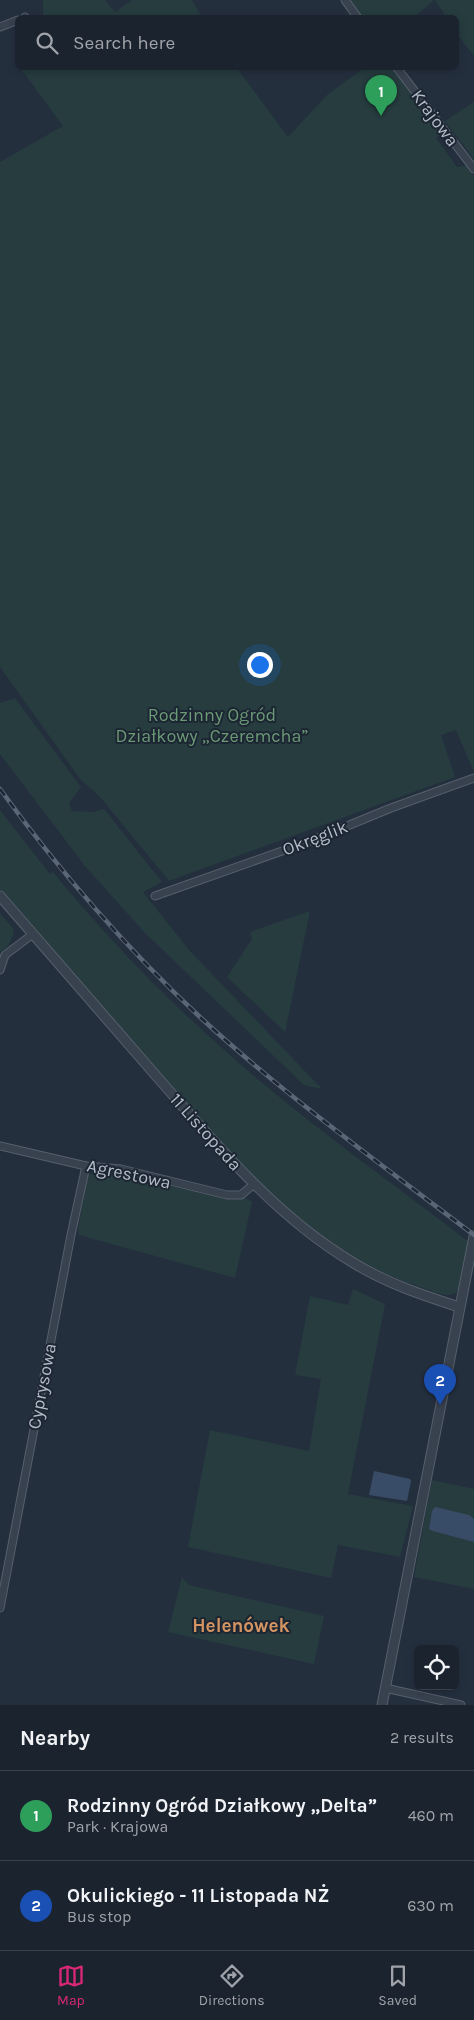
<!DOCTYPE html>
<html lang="en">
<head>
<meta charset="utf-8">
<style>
	body { margin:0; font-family:Karla,sans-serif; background:#242b36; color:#f1f3f6 }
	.controls { position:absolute; right:15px; bottom:15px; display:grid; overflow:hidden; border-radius:8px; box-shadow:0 2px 8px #0003 }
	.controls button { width:45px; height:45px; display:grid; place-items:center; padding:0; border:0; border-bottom:1px solid #39404a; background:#1b232e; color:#f1f3f6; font:25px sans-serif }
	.you { position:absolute; left:259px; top:664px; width:18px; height:18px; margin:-12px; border:4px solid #fff; border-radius:50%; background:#1a73e8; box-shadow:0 0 0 8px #1a73e833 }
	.badge { display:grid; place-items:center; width:32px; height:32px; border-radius:50%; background:#db2777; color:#fff; font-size:16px; font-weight:700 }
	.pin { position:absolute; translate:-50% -41px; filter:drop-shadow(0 1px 2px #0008) }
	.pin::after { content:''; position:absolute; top:26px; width:18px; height:15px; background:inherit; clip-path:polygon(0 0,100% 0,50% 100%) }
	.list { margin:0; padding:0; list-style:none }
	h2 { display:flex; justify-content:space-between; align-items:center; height:65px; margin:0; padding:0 20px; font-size:21px }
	h2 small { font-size:16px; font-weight:400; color:#a0a4aa }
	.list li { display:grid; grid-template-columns:32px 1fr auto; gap:15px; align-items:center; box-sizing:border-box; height:90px; padding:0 20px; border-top:1px solid #39404a }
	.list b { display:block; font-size:19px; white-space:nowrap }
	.list p { margin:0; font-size:16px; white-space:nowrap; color:#a0a4aa }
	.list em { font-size:16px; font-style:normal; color:#a0a4aa }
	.icon { flex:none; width:28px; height:28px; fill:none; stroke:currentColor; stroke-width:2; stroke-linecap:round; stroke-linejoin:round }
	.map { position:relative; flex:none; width:474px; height:1705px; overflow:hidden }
	.search { position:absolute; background:#1b232e; box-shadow:0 2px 8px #0003; left:15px; right:15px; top:15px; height:55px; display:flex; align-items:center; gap:12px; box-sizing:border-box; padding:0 18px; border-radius:8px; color:#a0a4aa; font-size:19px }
	.sheet { height:245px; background:#1b232e }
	nav { display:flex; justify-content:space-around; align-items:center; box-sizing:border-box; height:70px; border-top:1px solid #39404a; background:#1b232e; font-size:14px; color:#a0a4aa }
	nav a { display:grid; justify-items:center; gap:2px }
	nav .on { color:#db2777 }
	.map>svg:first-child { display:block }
	.green { fill:#263c3f }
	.water { fill:#394c67 }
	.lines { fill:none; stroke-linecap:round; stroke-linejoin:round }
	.minor-casing { stroke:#565f6c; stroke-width:9 }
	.tertiary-casing { stroke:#565f6c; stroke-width:11 }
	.minor { stroke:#38414e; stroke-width:7 }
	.tertiary { stroke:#38414e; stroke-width:9 }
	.rail-casing { stroke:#5a6575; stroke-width:4.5 }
	.rail { stroke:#1d2633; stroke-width:2.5; stroke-dasharray:8; stroke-linecap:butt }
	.labels { text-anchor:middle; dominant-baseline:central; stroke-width:4; stroke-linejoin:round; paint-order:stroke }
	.street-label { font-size:18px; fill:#b4bcc9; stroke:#1d2633 }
	.park-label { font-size:18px; fill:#6b9a76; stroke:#1d2633 }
	.neighbourhood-label { font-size:19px; font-weight:bold; fill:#d59563; stroke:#1d2633 }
</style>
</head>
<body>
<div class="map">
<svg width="474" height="1705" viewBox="0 0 474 1705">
	<rect width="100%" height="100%" fill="#242f3e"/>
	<g class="green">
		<path d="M43 0H105L115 12 132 0H192L202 17H45L43 15Z"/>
		<path d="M346 0H434L413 18 360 17Z"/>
		<path d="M435 0H474V56L457 34 456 18 446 17Z"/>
		<path d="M26 68H237L288 137 327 95 364 68H395L444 132 436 138 457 167 466 166 474 176V772L456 730 441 735 455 777 169 881 101 798 80 779 0 667V162L63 126 21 69Z"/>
		<path d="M474 102V159L445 121Z"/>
		<path d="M15 698 81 787 69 803 72 811 94 812 104 809 162 882 143 892 189 950 322 1089 304 1085 145 933 85 866 0 754V703Z"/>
		<path d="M0 810 50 874 53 872C107 938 166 999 230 1055 305 1122 389 1180 469 1242L460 1287C452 1302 435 1292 423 1288 306 1250 229 1153 152 1064 101 1006 51 948 0 890Z"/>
		<path d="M310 911 285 1032 227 977 252 939 250 932Z"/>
		<path d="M0 913 14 930C12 940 9 947 0 952Z"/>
		<path d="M96 1169 233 1200 244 1197 252 1202 235 1278 79 1235 78 1229 88 1176Z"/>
		<path d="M353 1289 385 1304 348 1494 413 1506 400 1557 338 1545 331 1578 188 1547 210 1430 309 1451 321 1379 295 1375 310 1296 348 1305Z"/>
		<path d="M432 1480 474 1489V1589L414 1577Z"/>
		<path d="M182 1577 189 1585 324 1616 314 1664 168 1632Z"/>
	</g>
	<g class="water">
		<path d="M374 1471 410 1479 411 1481 407 1501 369 1495Z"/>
		<path d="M435 1507 469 1515 474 1519V1542L433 1531 429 1529 432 1511Z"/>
	</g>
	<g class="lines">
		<defs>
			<g id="minor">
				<path d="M345 0 358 18"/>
				<path d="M24 18 25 17"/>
				<path d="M0 27 18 20"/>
				<path d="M397 68 474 169"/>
				<path d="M155 896 313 840 391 808 474 778"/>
				<path d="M0 970 5 955 33 934"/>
				<path d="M0 1146 86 1166 121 1169 227 1195H241L254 1184"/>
				<path d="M0 1608 71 1235 86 1166"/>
				<path d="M385 1688 461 1705"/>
			</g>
			<g id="tertiary">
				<path d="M0 896C53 957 106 1018 158 1078 217 1145 275 1216 352 1262 386 1283 422 1295 459 1307"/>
				<path d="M382 1705 474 1236"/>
			</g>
		</defs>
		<use href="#minor" class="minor-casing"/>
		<use href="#tertiary" class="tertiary-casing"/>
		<use href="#minor" class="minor"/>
		<use href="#tertiary" class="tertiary"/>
		<defs>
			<path id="rail" d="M0 789C60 872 127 949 202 1019 287 1097 382 1165 474 1235"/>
		</defs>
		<use href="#rail" class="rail-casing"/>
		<use href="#rail" class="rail"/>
	</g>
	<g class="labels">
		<g class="street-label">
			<text transform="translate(435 118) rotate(53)">Krajowa</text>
			<text transform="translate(315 838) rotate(-21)">Okręglik</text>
			<text transform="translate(206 1132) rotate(48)">11 Listopada</text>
			<text transform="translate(129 1174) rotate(12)">Agrestowa</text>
			<text transform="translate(42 1386) rotate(-79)">Cyprysowa</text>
		</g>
		<g class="park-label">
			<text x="212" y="715">Rodzinny Ogród<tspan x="212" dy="21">Działkowy „Czeremcha”</tspan></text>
		</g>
		<g class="neighbourhood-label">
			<text x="241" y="1626">Helenówek</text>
		</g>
	</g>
</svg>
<div class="controls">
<button><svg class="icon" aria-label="locate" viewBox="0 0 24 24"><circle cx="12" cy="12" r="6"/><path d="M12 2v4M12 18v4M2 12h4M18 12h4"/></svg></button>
</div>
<div class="you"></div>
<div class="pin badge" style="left:381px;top:116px;background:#2e9e5b">1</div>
<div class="pin badge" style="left:440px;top:1405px;background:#1a4fb4">2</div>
<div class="search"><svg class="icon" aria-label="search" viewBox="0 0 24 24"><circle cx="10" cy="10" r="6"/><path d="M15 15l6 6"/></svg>Search here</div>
</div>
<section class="sheet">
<h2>Nearby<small>2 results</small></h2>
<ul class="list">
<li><span class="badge" style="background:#2e9e5b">1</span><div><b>Rodzinny Ogród Działkowy „Delta”</b><p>Park · Krajowa</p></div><em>460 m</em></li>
<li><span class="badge" style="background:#1a4fb4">2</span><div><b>Okulickiego - 11 Listopada NŻ</b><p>Bus stop</p></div><em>630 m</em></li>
</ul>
</section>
<nav>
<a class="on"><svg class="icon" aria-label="map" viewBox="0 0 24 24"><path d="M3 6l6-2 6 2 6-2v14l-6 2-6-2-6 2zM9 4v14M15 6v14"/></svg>Map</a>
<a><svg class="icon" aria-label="directions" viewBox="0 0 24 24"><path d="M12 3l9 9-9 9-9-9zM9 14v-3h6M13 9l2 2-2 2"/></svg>Directions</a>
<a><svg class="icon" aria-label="saved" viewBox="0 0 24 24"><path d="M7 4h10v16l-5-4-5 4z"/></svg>Saved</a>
</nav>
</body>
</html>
